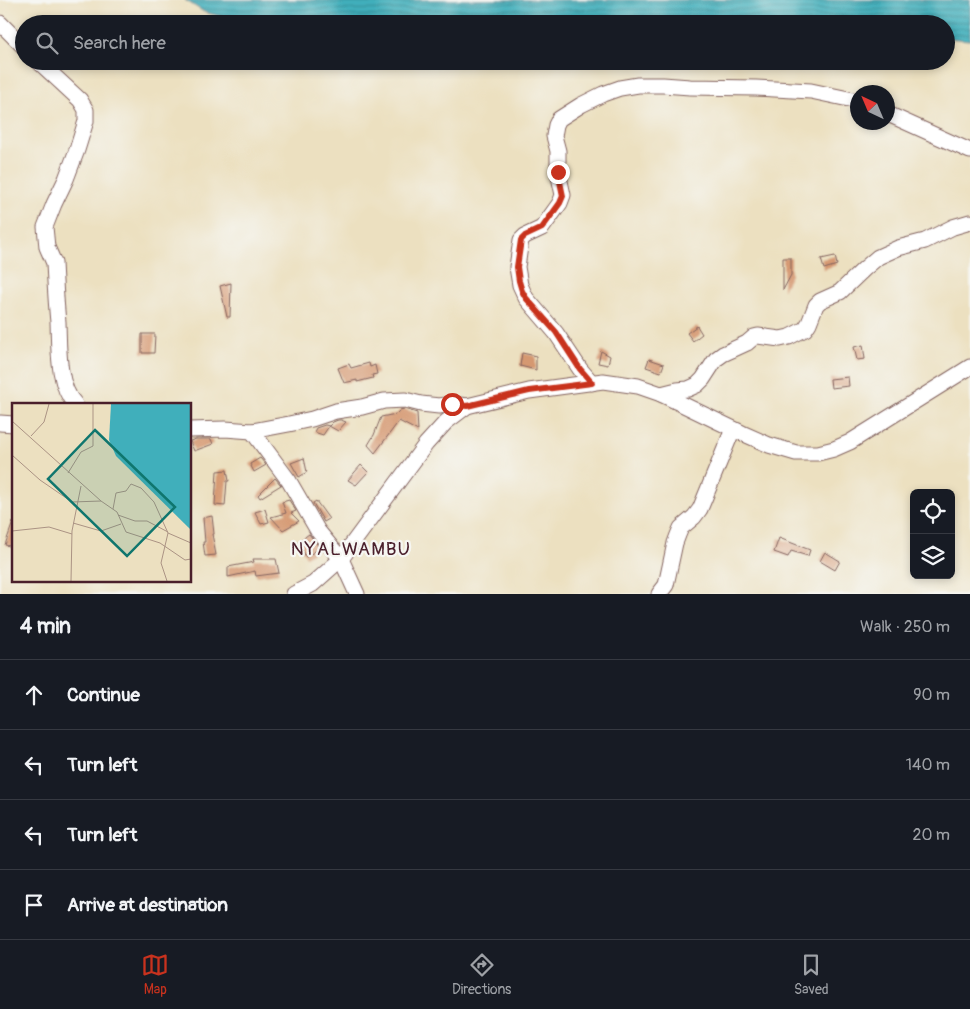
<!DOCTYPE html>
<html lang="en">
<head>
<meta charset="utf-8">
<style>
	body { margin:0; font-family:Pangolin,sans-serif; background:#242831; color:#f1f3f6 }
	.controls { position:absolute; right:15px; bottom:15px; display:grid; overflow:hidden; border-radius:8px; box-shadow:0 2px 8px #0003 }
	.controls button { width:45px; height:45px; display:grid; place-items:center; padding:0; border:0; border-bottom:1px solid #363941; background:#171b24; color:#f1f3f6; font:25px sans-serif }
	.compass { position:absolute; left:850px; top:85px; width:45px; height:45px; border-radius:50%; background:#171b24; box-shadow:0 2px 8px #0003; rotate:316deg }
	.stop { position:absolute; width:15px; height:15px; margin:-11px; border:4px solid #c8321e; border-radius:50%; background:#fff }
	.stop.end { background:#c8321e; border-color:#fff; box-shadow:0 1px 5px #0008 }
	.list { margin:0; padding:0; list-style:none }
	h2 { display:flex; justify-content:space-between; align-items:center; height:65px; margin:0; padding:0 20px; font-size:21px }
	h2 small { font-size:16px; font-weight:400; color:#9ea1a6 }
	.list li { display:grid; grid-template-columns:32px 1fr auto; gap:15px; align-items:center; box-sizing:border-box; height:70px; padding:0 20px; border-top:1px solid #363941 }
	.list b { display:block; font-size:19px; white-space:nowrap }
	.list em { font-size:16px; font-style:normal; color:#9ea1a6 }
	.icon { flex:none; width:28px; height:28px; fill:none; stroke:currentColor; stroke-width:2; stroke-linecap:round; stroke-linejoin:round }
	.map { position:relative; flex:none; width:970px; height:594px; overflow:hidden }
	.search { position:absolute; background:#171b24; box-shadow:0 2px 8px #0003; left:15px; right:15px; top:15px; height:55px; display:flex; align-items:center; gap:12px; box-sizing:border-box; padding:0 18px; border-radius:28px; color:#9ea1a6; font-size:19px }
	.sheet { height:345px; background:#171b24 }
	nav { display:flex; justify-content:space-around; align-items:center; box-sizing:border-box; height:70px; border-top:1px solid #363941; background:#171b24; font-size:14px; color:#9ea1a6 }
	nav a { display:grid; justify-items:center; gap:2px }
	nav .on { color:#c8321e }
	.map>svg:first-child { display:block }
	.water { fill:url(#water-rules); stroke:#456773 }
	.building { fill:#d59871 }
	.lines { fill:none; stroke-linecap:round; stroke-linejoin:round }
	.minor-casing { stroke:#83635f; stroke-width:17 }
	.minor { stroke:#fff; stroke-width:15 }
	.route { stroke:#c8321e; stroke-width:6 }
	.labels { text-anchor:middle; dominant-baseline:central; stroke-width:4.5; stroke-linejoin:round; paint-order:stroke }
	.quarter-label { font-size:19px; letter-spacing:1px; fill:#4a1f2b; stroke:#f6f6f2 }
	.inset-road { fill:none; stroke:#ab9384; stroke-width:1 }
	.view { fill:#0f766e; fill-opacity:0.15; stroke:#0f766e; stroke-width:2.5 }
	.inset-edge { fill:none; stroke:#4a1f2b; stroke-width:2.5 }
</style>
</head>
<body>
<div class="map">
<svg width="970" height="594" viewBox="0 0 970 594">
	<defs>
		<pattern id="water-rules" width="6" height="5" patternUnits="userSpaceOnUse" patternTransform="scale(1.25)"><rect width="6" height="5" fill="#40afbb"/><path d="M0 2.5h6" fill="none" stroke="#388e98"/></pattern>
	</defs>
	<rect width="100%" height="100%" fill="#f6f6f2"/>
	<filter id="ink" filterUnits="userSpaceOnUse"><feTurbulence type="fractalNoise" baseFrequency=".02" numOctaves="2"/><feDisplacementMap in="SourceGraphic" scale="10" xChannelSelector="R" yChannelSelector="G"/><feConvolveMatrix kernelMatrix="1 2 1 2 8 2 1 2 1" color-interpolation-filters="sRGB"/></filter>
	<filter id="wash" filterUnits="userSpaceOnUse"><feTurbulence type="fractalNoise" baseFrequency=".0096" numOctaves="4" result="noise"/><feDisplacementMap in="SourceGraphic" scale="20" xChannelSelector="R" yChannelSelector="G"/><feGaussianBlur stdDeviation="1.12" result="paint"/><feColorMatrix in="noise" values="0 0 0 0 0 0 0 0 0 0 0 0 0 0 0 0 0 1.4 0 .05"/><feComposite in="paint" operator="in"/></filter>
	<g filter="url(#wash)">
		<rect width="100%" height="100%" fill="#ece0c0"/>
		<path class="water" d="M185 0H970V40L946 38V24H250L204 12Z"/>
		<g id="blocks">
			<g class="building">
				<path d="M835 256 837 265 824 269 821 259Z"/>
				<path d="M783 258H791V275L783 290Z"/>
				<path d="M231 283 230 317H227L220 286Z"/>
				<path d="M697 326 702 334 693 341 687 333Z"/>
				<path d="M142 334H155L154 353H142Z"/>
				<path d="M863 345 865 359 857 360 854 347Z"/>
				<path d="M601 351 610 356 608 365 598 363Z"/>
				<path d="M522 353 536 356V370L520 366Z"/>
				<path d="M649 359 664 364 661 372 646 367Z"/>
				<path d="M369 363 370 367 375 365 377 374 372 375 373 378 357 382V380L344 383 338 368 349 364 351 368Z"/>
				<path d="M848 377 849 386 831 388 830 379Z"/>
				<path d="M404 409 417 413 418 431 399 421 375 453 368 445 374 435 381 417 396 414 400 410Z"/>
				<path d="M338 420H341L346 422 338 431 329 426 333 422Z"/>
				<path d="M325 425 329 426 323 435 314 432 316 428Z"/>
				<path d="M196 439H211L213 444 194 451 190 441Z"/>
				<path d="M260 458 266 465 254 472 250 464Z"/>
				<path d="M304 458 307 472 299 477 291 463Z"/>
				<path d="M361 465 368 472 356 485 348 480Z"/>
				<path d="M227 470 229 481H227L225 506 215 505 217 471Z"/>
				<path d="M275 478 281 485 260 498 258 495Z"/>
				<path d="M289 500 296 511 291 513 299 521 283 530 271 517 286 513 282 502Z"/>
				<path d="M316 501 329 519 324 522 313 503Z"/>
				<path d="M265 509 269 522 261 524 255 512Z"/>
				<path d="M212 516 214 534H212L216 555 205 556 203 542H205L203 518Z"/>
				<path d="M13 522 14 523V547L5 545Z"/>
				<path d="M309 534 320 548 306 557 298 542Z"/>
				<path d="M779 538 810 550 808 556 791 551 788 557 774 552Z"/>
				<path d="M825 552 840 561 835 570 820 561Z"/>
				<path d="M253 559H276L279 573 256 576 255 571 228 577V567L254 562Z"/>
			</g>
		</g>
	</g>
	<g filter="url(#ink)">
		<use href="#blocks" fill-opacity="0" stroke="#83635f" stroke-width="1"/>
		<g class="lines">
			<defs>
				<g id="minor">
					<path d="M0 23 24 47"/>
					<path d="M38 61 80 100 86 110V121L77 150 66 179 54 204 45 227 47 247 54 263C55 283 56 302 58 322 59 347 57 385 75 404"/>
					<path d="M888 114 970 151"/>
					<path d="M592 383 580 369 556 333 526 298 520 285 517 267 521 240 525 236 542 228 560 203 563 195 558 172V151L554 136 556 125 559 119 581 105 603 94 620 88 638 85H663L690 87 756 88 811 91 858 101"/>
					<path d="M661 394 677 390 688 389 697 385 703 379 716 359 723 354 747 343 754 337 758 336 780 339 789 337 805 329 809 323 816 305 820 301 840 292 864 269 878 257 898 248 925 241 953 227 970 222"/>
					<path d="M0 423 14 424"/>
					<path d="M190 430 225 429 252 431 289 424 312 419 336 411 362 407 384 401 405 400 421 404 439 406 452 404 467 406"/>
					<path d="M252 431 289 481 318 531 341 559 357 594"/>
					<path d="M294 594 313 584 341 559 426 444 446 422 467 406 529 391 603 381 638 386 661 394 742 433 769 445 796 453H818L834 449 850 442 970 367"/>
					<path d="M659 594 666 585 675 543 678 535 681 528 694 517 700 509 733 429"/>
				</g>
			</defs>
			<use href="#minor" class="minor-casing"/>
			<use href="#minor" class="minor"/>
		</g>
	</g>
	<g class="lines" filter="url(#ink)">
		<path class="route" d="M452 404 467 406 529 391 592 383 580 369 556 332 526 298 522 291 519 281 517 267 521 240 525 236 542 228 560 203 563 196 558 172"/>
	</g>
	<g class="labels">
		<g class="quarter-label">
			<text x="351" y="549">NYALWAMBU</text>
		</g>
	</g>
	<g transform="translate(12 403)">
		<rect width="179" height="179" fill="#ece0c0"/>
		<path d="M99 1H179V127L104 53 97 37Z" fill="#40afbb"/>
		<path class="inset-road" d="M0 18 89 98M19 33 32 19 37 1M0 52 28 77 60 99 89 98 105 109 114 129 148 140 173 157 179 156M56 70 69 49 81 43V1M101 106 104 90 114 88 119 81 129 85 142 99 156 130 149 160 155 178M106 112 123 118H135L156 129M61 120 89 128 109 121M0 128 37 124 60 131M156 130 179 140M59 178 60 128 69 83"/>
		<path class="view" d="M83 27 163 104 115 153 36 76Z"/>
		<rect width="179" height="179" class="inset-edge"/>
	</g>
</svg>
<div class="controls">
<button><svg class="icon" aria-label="locate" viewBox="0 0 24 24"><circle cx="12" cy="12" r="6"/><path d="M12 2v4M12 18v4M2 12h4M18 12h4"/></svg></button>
<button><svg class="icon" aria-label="layers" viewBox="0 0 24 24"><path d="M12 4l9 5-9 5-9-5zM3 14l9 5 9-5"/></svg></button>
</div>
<svg class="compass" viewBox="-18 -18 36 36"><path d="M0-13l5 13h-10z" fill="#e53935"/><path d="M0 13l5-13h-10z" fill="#9ea1a6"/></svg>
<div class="stop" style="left:452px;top:404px"></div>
<div class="stop end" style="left:558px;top:172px"></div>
<div class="search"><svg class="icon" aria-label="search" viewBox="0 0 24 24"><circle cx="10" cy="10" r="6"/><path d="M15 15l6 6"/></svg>Search here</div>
</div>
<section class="sheet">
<h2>4 min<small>Walk · 250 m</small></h2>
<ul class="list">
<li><svg class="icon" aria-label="ahead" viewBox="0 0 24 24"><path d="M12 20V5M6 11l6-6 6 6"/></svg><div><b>Continue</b></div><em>90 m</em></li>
<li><svg class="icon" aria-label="left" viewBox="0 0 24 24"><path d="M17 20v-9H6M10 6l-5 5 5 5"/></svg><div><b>Turn left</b></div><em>140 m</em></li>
<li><svg class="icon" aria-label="left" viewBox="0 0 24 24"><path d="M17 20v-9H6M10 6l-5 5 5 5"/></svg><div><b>Turn left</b></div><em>20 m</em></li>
<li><svg class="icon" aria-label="arrive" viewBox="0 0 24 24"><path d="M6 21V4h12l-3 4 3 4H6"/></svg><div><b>Arrive at destination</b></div></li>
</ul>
</section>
<nav>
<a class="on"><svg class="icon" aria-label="map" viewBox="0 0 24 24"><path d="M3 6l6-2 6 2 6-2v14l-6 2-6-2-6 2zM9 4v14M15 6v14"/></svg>Map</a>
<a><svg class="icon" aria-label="directions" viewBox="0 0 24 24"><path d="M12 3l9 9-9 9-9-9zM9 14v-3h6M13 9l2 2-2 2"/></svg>Directions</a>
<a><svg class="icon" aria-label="saved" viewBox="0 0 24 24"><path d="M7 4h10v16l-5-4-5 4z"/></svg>Saved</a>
</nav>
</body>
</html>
